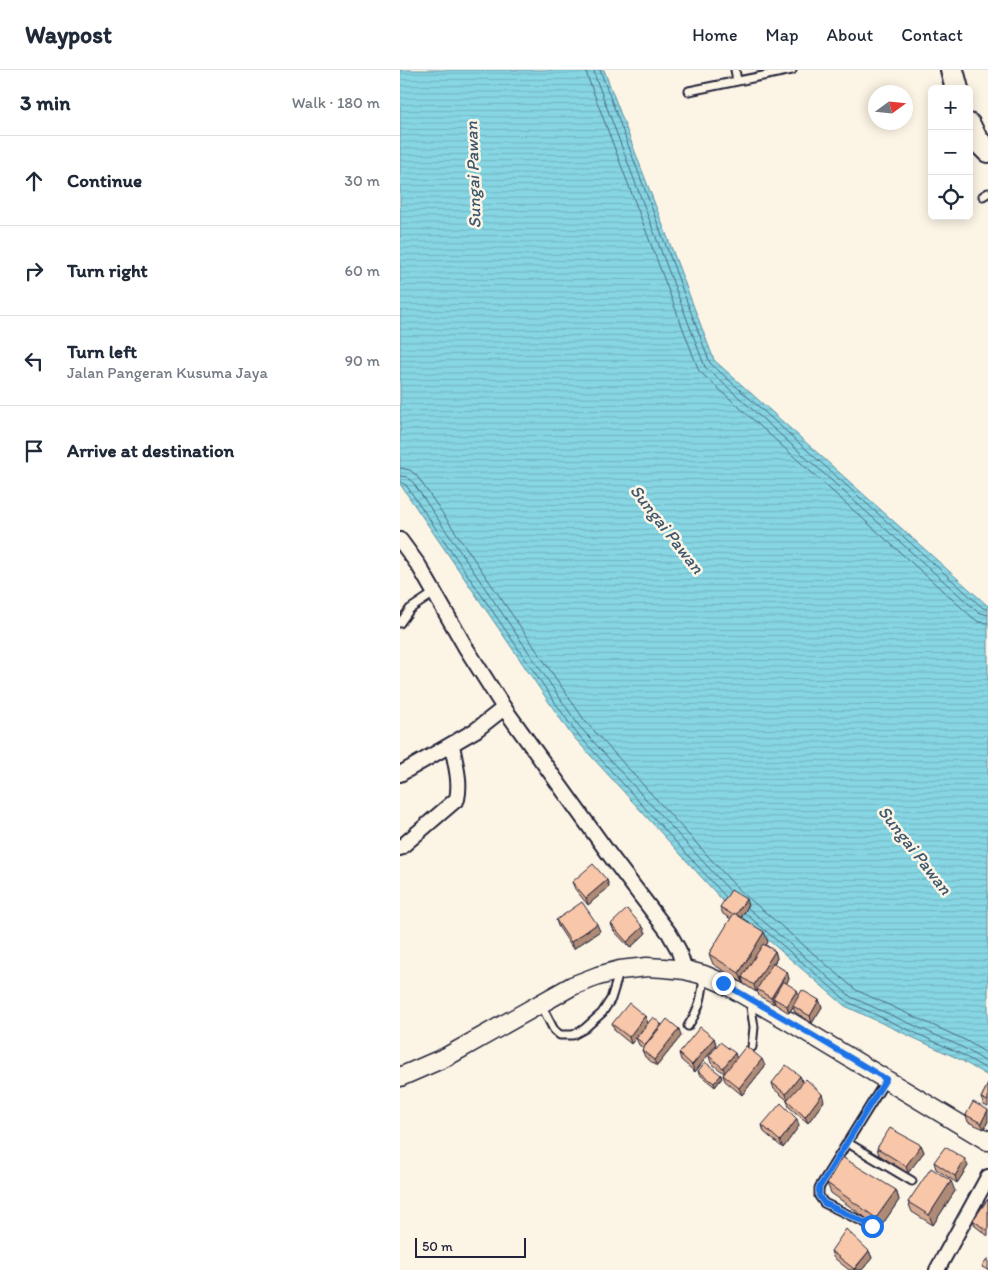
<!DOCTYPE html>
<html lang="en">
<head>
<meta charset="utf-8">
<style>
	body { margin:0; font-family:Itim,sans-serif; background:#f6f6f7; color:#1f2937 }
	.controls { position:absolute; right:15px; top:15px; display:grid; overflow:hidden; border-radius:8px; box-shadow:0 2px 12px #0003 }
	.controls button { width:45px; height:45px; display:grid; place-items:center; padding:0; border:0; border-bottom:1px solid #e0e1e3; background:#fff; color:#1f2937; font:25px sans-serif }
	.compass { position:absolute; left:468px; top:15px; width:45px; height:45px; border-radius:50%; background:#fff; box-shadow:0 2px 12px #0003; rotate:75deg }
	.scale { position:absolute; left:15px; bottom:12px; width:111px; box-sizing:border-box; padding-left:5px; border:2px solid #22223b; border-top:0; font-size:14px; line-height:18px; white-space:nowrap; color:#22223b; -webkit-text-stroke:4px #fcf5e5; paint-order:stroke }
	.stop { position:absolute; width:15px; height:15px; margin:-11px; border:4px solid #1a73e8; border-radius:50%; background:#fff }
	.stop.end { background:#1a73e8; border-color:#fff; box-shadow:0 1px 5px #0008 }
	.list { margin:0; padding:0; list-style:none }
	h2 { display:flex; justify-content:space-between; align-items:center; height:65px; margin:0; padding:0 20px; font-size:21px }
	h2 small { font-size:16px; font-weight:400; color:#747a83 }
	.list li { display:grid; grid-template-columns:32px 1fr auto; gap:15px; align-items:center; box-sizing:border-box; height:90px; padding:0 20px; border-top:1px solid #e0e1e3 }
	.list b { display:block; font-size:19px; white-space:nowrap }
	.list p { margin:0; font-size:16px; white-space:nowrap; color:#747a83 }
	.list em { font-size:16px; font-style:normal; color:#747a83 }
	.icon { flex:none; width:28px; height:28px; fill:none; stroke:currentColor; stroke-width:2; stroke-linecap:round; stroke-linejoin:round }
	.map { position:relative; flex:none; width:588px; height:1200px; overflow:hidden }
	header { display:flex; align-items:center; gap:30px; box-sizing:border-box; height:70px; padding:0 25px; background:#fff; border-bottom:1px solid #e0e1e3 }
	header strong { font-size:24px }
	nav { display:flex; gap:28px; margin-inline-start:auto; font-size:18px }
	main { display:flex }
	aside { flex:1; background:#fff }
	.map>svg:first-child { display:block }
	.water { fill:url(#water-rules); stroke:#5f8ea0 }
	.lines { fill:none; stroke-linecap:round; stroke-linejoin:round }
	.shore { stroke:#4a6a7f; stroke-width:1 }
	.service-casing { stroke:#22223b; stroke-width:11 }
	.minor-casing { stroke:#22223b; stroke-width:18 }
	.tertiary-casing { stroke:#22223b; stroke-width:21 }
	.primary-casing { stroke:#22223b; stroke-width:26 }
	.service { stroke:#fcf5e5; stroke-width:7 }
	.minor { stroke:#fcf5e5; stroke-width:14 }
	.tertiary { stroke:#fcf5e5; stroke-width:18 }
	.primary { stroke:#fcf5e5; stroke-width:22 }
	.wall { fill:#d5aa90; stroke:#22223b }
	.shaded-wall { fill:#ae8b76; stroke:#22223b }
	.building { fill:#f8c6a8; stroke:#22223b }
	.route { stroke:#1a73e8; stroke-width:6 }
	.labels { text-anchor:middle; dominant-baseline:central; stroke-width:5; stroke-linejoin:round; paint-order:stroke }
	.water-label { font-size:18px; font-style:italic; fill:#40586e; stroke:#fcf5e5 }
</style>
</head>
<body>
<header>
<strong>Waypost</strong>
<nav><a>Home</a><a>Map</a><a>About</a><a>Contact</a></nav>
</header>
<main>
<aside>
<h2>3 min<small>Walk · 180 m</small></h2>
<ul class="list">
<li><svg class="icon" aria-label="ahead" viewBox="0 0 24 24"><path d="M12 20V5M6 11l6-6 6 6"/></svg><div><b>Continue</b></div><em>30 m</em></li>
<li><svg class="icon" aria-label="right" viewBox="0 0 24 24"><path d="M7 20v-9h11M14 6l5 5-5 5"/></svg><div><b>Turn right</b></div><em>60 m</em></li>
<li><svg class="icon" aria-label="left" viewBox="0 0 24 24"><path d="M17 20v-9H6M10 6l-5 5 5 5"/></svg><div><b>Turn left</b><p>Jalan Pangeran Kusuma Jaya</p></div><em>90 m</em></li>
<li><svg class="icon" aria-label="arrive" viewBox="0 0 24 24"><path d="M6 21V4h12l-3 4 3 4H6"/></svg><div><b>Arrive at destination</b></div></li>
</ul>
</aside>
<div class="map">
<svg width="588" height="1200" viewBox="0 0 588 1200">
	<defs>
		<pattern id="water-rules" width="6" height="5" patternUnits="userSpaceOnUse" patternTransform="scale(1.25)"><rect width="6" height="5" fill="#87d6e4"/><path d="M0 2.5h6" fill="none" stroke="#74b7c4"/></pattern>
	</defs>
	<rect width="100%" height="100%" fill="#fcf5e5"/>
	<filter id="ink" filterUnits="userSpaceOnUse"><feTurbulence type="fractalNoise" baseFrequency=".02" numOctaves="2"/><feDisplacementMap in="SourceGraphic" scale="10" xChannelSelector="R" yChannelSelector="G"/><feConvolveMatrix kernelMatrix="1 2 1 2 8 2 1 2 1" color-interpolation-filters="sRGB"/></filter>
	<g filter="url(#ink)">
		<path class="water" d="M0 0H204L314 290 588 536V1006L557 988 445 936 325 833 170 663 0 414Z"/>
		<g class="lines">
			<g class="shore">
				<path d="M186 0 188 8 299 301 573 548 579 552 588 553"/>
				<path d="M194 0 195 6 305 297 578 542 588 545"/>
				<path d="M200 0 310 293 583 538 588 539"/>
				<path d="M0 398 10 400 17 406 185 651 338 819 456 920 565 970 588 984"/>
				<path d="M0 406 7 407 12 411 179 656 329 820"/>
				<path d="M0 412 6 415 174 660 325 826"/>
				<path d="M348 838 451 927 562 977 588 993"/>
				<path d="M345 843 448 932 559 983 588 1000"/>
			</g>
			<defs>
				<g id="service">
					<path d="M335 0 337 10"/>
					<path d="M289 21 392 0"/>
					<path d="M583 126 588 123"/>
					<path d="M0 553 10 539 34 523"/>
					<path d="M350 931 354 957 352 977"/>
					<path d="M140 933 154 960 160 965H173L184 959 202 943 211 929 219 903"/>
					<path d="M288 956C300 938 302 927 304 905"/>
					<path d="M448 1073 512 1111"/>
					<path d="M472 1156 424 1133 419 1126V1118L486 1010"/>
				</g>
				<g id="minor">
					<path d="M0 470 19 496 66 578 104 638 209 784 269 863 278 879 285 900"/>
					<path d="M0 704 76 660 104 638"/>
					<path d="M0 778 57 729C61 711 55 693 52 675"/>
					<path d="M537 1200 588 1107"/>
				</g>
				<path id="tertiary" d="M0 1007 46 987 172 916 198 906 220 900 247 897 264 898 285 900 304 905 323 913 387 950 588 1071"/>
				<g id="primary">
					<path d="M552 0 557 19"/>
					<path d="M569 55 576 69 588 81"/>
				</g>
			</defs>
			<use href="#service" class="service-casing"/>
			<use href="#minor" class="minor-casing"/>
			<use href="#tertiary" class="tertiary-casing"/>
			<use href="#primary" class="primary-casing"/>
			<use href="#service" class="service"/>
			<use href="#minor" class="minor"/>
			<use href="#tertiary" class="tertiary"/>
			<use href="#primary" class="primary"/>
		</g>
		<g class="wall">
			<path d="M207 810 209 817 188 835 175 819 172 812Z"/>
			<path d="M348 836 341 848 368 872 366 875 375 881 377 888 374 894 387 902 389 909 386 914 399 926 419 930 422 937 412 953 395 942 393 937 389 943 375 934V933L374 934 359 926 357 920 356 922 344 914 343 912V913L313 894 309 884 331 849 323 844 320 837Z"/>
			<path d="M156 850 200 861 173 879 158 856Z"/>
			<path d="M211 854 243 857 246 863 230 878 214 861Z"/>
			<path d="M245 946 248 953 231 974 215 961 212 954Z"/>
			<path d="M261 954 262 956 281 966 257 996 245 987 242 980 244 979 239 975 236 968Z"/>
			<path d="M314 968 316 975 295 1002 281 990 279 983Z"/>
			<path d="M335 983 336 988 365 996 342 1025 325 1011 323 1005 324 1003 311 993 309 986Z"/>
			<path d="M298 1001 322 1008 315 1017 299 1004Z"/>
			<path d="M400 1006 402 1012 424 1031 408 1053 389 1037 387 1030 374 1019 372 1013Z"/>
			<path d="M588 1014V1037L584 1035 581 1028Z"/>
			<path d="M566 1045 588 1051 584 1059 568 1052Z"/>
			<path d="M362 1055 399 1056 383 1078 364 1062Z"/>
			<path d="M521 1075 524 1082 508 1103 479 1085 477 1078Z"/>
			<path d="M534 1092 568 1096 557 1113 536 1099Z"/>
			<path d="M427 1113 496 1120 499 1130 480 1158 431 1123Z"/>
			<path d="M555 1121 533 1155 512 1142 508 1132Z"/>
			<path d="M588 1129V1166L575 1156 573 1150Z"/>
			<path d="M431 1181H469L472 1188 462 1200H449L433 1187Z"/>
		</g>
		<g class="shaded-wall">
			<path d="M207 810 209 817 188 835 186 828Z"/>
			<path d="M346 829 348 836 338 853 335 846Z"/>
			<path d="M197 854 200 861 173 879 171 872Z"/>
			<path d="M243 857 246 863 230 878 227 872Z"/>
			<path d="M364 862 368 872 345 909 342 907 343 912V913L339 903Z"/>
			<path d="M375 881 377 888 356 922 354 915Z"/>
			<path d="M387 902 389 909 376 930 373 928 375 933 374 934 371 928Z"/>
			<path d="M397 920 399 927 389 943 387 936Z"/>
			<path d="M419 930 422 937 412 953 410 946Z"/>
			<path d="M245 946 248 953 231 974 229 967Z"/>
			<path d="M261 954 264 961 247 982 245 975Z"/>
			<path d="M279 959 281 966 257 996 254 990Z"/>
			<path d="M314 968 316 975 295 1002 292 995Z"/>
			<path d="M335 983 337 990 326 1005 323 998Z"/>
			<path d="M362 989 365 996 342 1025 339 1018Z"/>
			<path d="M321 1005 322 1008 315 1017 314 1013Z"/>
			<path d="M400 1006 403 1013 388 1031 386 1024Z"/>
			<path d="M422 1024 424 1031 408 1053 405 1047Z"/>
			<path d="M588 1040V1051L584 1059 581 1053Z"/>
			<path d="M397 1049 399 1056 383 1078 380 1071Z"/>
			<path d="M521 1075 524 1082 508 1103 506 1096Z"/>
			<path d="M565 1089 568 1096 557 1113 555 1106Z"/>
			<path d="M551 1111 555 1121 533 1155 529 1145Z"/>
			<path d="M496 1120 499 1130 480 1158 476 1148Z"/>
			<path d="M469 1181 472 1188 462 1200H454Z"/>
		</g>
		<g class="building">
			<path d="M193 794 207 810 186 828 172 812Z"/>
			<path d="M331 820 346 829 336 845 334 843 333 845 320 837Z"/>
			<path d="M182 832 197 854 171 872 156 850Z"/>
			<path d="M227 839 243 857 227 872 211 854Z"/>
			<path d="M334 843 364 862 339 903 309 884Z"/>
			<path d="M363 874 375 881 354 915 342 907Z"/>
			<path d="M373 893 387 902 371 928 357 919Z"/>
			<path d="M383 911 397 920 387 936 373 928Z"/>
			<path d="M402 920 419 930 410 946 393 936Z"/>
			<path d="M229 933 245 946 229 967 212 954Z"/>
			<path d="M253 947 261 954 245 975 236 968Z"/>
			<path d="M267 949 279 959 254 990 242 980Z"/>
			<path d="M300 957 314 968 292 995 279 983Z"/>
			<path d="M320 972 335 983 323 998 309 986Z"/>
			<path d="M346 976 362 989 339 1018 323 1005Z"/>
			<path d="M305 992 321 1005 314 1013 298 1001Z"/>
			<path d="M386 995 400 1006 386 1024 372 1013Z"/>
			<path d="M406 1009 422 1024 405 1047 387 1030Z"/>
			<path d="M588 1014V1031L581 1028Z"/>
			<path d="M573 1032 588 1040 581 1053 566 1045Z"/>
			<path d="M381 1033 397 1049 380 1071 362 1055Z"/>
			<path d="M490 1058 521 1075 506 1096 477 1078Z"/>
			<path d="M545 1077 565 1089 555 1106 534 1092Z"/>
			<path d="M442 1087 496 1120 476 1148 427 1113Z"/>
			<path d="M531 1098 551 1111 529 1145 508 1132Z"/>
			<path d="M588 1129V1157L586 1160 573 1150Z"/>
			<path d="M446 1159 469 1181 454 1199 431 1181Z"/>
			<path d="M588 1188V1200L582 1197Z"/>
		</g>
	</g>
	<g class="lines" filter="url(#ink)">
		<path class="route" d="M323 913 387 950 486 1009 419 1118V1126L424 1133 472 1156"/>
	</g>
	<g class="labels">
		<g class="water-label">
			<text transform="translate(73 105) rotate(-92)">Sungai Pawan</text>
			<text transform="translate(267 459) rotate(52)">Sungai Pawan</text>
			<text transform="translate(515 780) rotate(52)">Sungai Pawan</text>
		</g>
	</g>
</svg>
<div class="controls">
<button>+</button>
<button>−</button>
<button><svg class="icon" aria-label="locate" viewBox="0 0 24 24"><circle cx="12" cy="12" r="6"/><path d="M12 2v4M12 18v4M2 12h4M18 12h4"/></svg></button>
</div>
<svg class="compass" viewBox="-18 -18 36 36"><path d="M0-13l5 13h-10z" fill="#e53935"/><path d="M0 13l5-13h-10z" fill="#747a83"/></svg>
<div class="scale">50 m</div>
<div class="stop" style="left:472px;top:1156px"></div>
<div class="stop end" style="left:323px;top:913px"></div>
</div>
</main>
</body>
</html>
